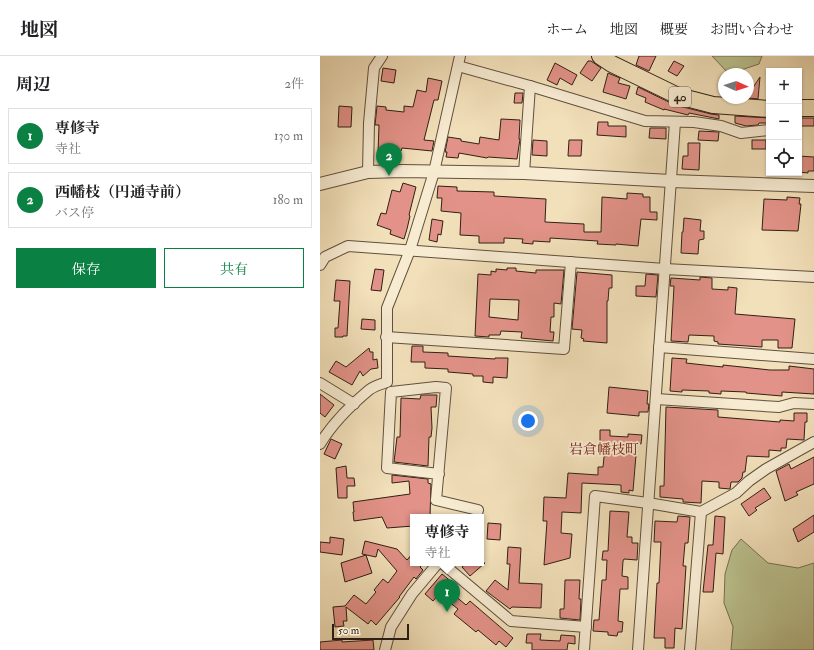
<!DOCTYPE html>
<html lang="ja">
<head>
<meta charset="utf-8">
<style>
	body { margin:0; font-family:"IM FELL Double Pica","Noto Serif JP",serif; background:#f6f6f6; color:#202124 }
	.controls { position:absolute; right:12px; top:12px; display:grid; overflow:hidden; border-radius:0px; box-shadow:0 1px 3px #0004 }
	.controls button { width:36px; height:36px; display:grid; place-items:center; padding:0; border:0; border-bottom:1px solid #e0e0e0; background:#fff; color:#202124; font:20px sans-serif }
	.compass { position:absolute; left:398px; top:12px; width:36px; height:36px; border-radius:50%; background:#fff; box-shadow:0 1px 3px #0004; rotate:93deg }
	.scale { position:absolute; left:12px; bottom:10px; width:77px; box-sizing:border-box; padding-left:4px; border:2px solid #302014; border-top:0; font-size:11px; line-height:14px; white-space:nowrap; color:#302014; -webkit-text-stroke:3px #f7ebd2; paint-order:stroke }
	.you { position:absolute; left:208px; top:365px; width:14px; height:14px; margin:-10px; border:3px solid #fff; border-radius:50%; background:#1a73e8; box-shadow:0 0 0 6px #1a73e833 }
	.badge { display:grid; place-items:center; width:26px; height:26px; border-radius:50%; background:#0b8043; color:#fff; font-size:13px; font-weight:700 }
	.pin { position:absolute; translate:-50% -33px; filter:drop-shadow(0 1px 2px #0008) }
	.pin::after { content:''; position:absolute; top:21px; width:14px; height:12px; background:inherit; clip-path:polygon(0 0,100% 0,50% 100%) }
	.popup { position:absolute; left:90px; top:458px; width:74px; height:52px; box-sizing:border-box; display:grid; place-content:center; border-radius:0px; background:#fff; filter:drop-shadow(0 1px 3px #0005); font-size:13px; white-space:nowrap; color:#757577 }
	.popup b { font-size:15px; color:#202124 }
	.popup::after { content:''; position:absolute; left:50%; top:100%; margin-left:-8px; border:8px solid transparent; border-top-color:#fff }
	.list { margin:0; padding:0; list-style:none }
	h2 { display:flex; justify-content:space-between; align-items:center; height:52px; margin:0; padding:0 16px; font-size:17px }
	h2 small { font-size:13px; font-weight:400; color:#757577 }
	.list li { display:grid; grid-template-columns:26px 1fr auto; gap:12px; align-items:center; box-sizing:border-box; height:56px; margin:0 8px 8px; padding:0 8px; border:1px solid #e0e0e0; border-radius:0px }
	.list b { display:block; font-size:15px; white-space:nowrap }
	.list p { margin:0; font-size:13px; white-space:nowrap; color:#757577 }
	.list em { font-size:13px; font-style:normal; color:#757577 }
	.actions { display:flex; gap:8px; padding:12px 16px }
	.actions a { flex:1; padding:9px 0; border:1px solid #0b8043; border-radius:0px; text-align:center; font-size:14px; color:#0b8043 }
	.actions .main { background:#0b8043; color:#fff }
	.icon { flex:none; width:22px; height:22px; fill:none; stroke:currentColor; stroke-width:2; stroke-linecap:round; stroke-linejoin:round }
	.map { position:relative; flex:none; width:494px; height:594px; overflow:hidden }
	header { display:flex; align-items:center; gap:24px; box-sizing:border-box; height:56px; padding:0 20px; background:#fff; border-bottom:1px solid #e0e0e0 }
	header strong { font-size:19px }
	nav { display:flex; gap:22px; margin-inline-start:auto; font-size:14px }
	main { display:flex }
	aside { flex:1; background:#fff }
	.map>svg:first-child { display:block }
	.green { fill:#bbc28f; stroke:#767152 }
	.building { fill:#e29288; stroke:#302014; fill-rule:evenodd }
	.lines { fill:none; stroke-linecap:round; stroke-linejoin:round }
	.minor-casing { stroke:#60503e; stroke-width:12 }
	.tertiary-casing { stroke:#60503e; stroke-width:14 }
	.primary-casing { stroke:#302014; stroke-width:18 }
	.minor { stroke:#f7ebd2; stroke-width:10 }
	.tertiary { stroke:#f7ebd2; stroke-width:12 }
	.primary { stroke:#f2e0ba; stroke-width:16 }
	.labels { text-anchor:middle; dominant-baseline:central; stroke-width:3.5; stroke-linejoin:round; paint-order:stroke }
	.shield { fill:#f7ebd2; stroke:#6c5d4d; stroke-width:1 }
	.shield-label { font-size:12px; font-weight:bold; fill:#302014 }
	.neighbourhood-label { font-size:14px; fill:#7a1f14; stroke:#f7ebd2 }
</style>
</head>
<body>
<header>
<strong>地図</strong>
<nav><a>ホーム</a><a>地図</a><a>概要</a><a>お問い合わせ</a></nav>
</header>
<main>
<aside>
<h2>周辺<small>2件</small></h2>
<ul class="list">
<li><span class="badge">1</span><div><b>専修寺</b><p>寺社</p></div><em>130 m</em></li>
<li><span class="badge">2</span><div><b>西幡枝（円通寺前）</b><p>バス停</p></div><em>180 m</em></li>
</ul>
<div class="actions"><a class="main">保存</a><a>共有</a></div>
</aside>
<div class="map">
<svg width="494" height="594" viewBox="0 0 494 594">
	<rect width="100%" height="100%" fill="#f2e0ba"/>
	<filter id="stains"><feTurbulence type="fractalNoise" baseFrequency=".005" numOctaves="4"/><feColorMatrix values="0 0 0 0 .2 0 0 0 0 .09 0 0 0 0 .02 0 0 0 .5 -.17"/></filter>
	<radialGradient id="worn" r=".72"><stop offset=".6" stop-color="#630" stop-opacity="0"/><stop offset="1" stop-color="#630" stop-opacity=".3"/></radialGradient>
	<g class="green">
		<path d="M392 0H442L439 8 409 18Z"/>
		<path d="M421 483 448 507 478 512 494 507V594H411L413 571 404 547 405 518 412 494Z"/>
	</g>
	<g class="building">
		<path d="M319 0H336L329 15 316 9Z"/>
		<path d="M268 5H271L281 12 272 25 260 17Z"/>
		<path d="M354 5 364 10 357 20 348 15Z"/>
		<path d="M235 7 257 19 252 29 240 22 237 29 227 24Z"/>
		<path d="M63 12 76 14 74 27 61 25Z"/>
		<path d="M288 17 300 22 298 27 310 30 306 43 283 36Z"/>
		<path d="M440 21 438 43 428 42V33H432Z"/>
		<path d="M108 22 122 25 118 44H114L104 84 114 85 112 95 82 92 81 95 67 94V97H58L59 69H55L57 50 66 51V54L84 56V50L93 51 97 34 106 36Z"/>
		<path d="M318 31 355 49 391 58 399 59V63L369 57 368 59 344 53V54L325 46 326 42 316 38Z"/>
		<path d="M195 37H203L202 47H194Z"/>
		<path d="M19 50 32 51 31 71H18Z"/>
		<path d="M415 60 449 62V67H439L438 69 426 70 415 67Z"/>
		<rect x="479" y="62" width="15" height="8"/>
		<path d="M181 63 200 64 199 83H200L197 103 168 101 167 102 139 97 138 102 126 101 127 96H125L128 81 141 83V85L159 88 160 81 179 84Z"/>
		<path d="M278 66H288V70H306V81L277 79Z"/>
		<path d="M330 72H346V83L329 82Z"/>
		<path d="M379 75 399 76 398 85 378 84Z"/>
		<path d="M213 84 227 85V100L212 99Z"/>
		<path d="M249 84H262L261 100H248Z"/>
		<rect x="432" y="84" width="14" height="9"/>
		<path d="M368 87H380L379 114 362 113 363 100H368Z"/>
		<path d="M479 100 494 101V115H488V117L479 116Z"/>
		<path d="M83 127 96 131 89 159 90 160 87 173 84 183 70 178 71 174 57 169 61 157 66 158 72 134 80 136Z"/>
		<path d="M118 130 137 131V135L174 136V140L226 143 225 166 264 168V176H281L282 141 307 143V137L323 138V141H330V156H337V164L321 163 318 190 296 188V189L277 188 278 185 230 182V186L213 185V188L202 187 203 183 184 182V187H159V180L140 179 141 157 121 155 122 142H117Z"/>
		<path d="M467 141 480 142 479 148H481L478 175 442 174 444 143 467 144Z"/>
		<path d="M364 162 381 164 380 175H384V183L379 184 378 198 361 197 362 176H363Z"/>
		<path d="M112 163 123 165 121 179 118 178 117 186 109 184Z"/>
		<path d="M187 212H196V215L216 217V214H244L241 248 234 247V261H231L230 276H234L233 285 201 282 202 276 181 275 180 279H169V281L155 280 158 218 171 219V215L176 216V213L187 214ZM170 243 199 244 198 264 169 261Z"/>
		<path d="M55 213 64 214 61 235 51 234Z"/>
		<path d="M257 216 292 219V232H289L288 245H287V287L263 285 264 283 261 282 262 274 252 273Z"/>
		<path d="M326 218 338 219 336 241 316 240V230H325Z"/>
		<path d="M380 221 392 222V233L408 234V231L417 232 415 258 475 263 472 292H458V284H442V291L398 288V286L394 285V280L369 279 368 286 351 285 354 230H350L351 222 380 224Z"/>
		<path d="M16 224 30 225 27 280H23V281H15V272H18L20 245H14Z"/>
		<path d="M42 263 55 264V274L41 273Z"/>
		<path d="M92 290H103V296L128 297V300L175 303V302H188L187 322 173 321V327L163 326V320H153V318L128 316V313L105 312V306H91Z"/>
		<path d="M49 292 50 296H53V304L57 303 58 312 51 313 43 320 40 315 32 329 9 316 16 305 26 311Z"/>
		<path d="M352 302 367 303 366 307 384 309 403 311V309L450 314H469V310L494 313V338L462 336V340L426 337V336L401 335V338L389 337V335L362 334V336L350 335Z"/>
		<path d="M289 331 328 335 327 348H329L328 356H319V360L287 357Z"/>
		<path d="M0 338 14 349 5 361 0 357Z"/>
		<path d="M101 339H117L116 351H111L112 372 111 381H109L108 410 74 406 77 381H80L81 342 100 343Z"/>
		<path d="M346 351 398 354V361L460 366V364L474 365V357H487V366H485L484 384 467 383 466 392H461V395L449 394V401L427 400 425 416H423L422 422 418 426H411L410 433 399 432V426L382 425 381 447 363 446V443L340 441V430H344Z"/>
		<path d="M280 374H290V380L308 381V378L322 379 321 388 317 387 313 435 309 434V437L301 436V429L262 427 261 457 242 456 241 477 252 478 250 502 224 509 227 465H223L224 441 246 442 248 417 278 419V411H283L285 391 280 390Z"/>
		<path d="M11 383 22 388 15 403 4 398Z"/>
		<path d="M494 401V428L476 436 478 439 465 445 456 415 469 408 471 413Z"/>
		<path d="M26 410 27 422H34L35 430H27V442H18L16 412Z"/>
		<path d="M72 419 108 423V427L111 428 110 461H93V470L67 472 62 461 34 465 33 456H34L33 446 90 438 89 425 72 427Z"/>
		<path d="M444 432 451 442 435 452 437 454 429 460 421 448Z"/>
		<path d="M290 455 309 456 307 481H312V487H318L317 504 304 503 303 505 302 520 308 521V533H300L298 565 303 566 302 576H298L297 580 288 579V576L273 575 274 564H279L282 524H286L287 504H282L283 495H288Z"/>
		<path d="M494 459V476L478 486 473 473Z"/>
		<path d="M358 460 370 461 368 487H365L363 510H366L362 573 355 572 354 592H345V582H334L337 527H339L341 486H334L335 465 357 466Z"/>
		<path d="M395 460 405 461 403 498 396 497 393 536H383L388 489H393Z"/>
		<path d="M168 467 181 468 180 484 167 483Z"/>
		<path d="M10 481 24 483 22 499 0 496V486L10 487Z"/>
		<path d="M45 485 77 493 87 504 93 497V507H104L100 511 103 514 96 523 94 521 79 541H80L56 569 51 564 48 568 26 551 27 565H23L24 570 15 571 13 551 25 550 34 539 46 548 56 536 54 534 63 523 68 527 77 515 58 493 56 501 42 498Z"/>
		<path d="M188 491 201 492 199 527 222 528 221 552 192 551 190 553 166 535 175 524 188 534 190 508H187Z"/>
		<path d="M46 499 52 517 25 526 21 507Z"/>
		<path d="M147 507H165L150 520 142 511Z"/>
		<path d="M122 518 138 531V534L134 539 146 549 150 545 193 582 186 591 179 585 176 589 158 574 156 576 134 558 138 553 119 538 113 545 105 538Z"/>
		<path d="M245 524H260L259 543H261L260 564 240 562V553H244Z"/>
		<path d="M207 578H221L220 584 240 585 241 579 255 580V588L248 587 247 594H212V587H206Z"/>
		<path d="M22 584V586L53 584 54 594H0V586Z"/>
	</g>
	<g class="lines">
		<defs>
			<g id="minor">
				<path d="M138 10 210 30 204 117"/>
				<path d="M210 30 325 65 374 66 401 70 421 77 449 74"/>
				<path d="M48 116 49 67 54 12 62 0"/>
				<path d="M0 209 5 201 28 190 345 213 494 221"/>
				<path d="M66 281 244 293 251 206"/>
				<path d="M339 291 494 303"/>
				<path d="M0 327 34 348"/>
				<path d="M336 343 459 351 474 347 494 348"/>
				<path d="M0 388C12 368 31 349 49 334 54 330 61 328 67 326V252L90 194 114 116 140 0"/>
				<path d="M119 418 67 412 71 336 116 331 126 332 116 444 158 454 156 461"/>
				<path d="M122 507 191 565 266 571"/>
				<path d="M65 594 71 571 92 538 118 507"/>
				<path d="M264 594 275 440 328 447 381 456 416 437 429 425 446 413 494 386"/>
				<path d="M318 594 355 66"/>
				<path d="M370 594 381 456"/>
			</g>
			<path id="tertiary" d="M0 128 48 116 82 115 204 117 351 125 494 130"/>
			<g id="primary">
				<path d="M280 0 292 8 358 40 393 49 449 53"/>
				<path d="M479 52H494"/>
			</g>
		</defs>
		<use href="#minor" class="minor-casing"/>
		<use href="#tertiary" class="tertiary-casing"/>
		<use href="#primary" class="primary-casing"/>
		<use href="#minor" class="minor"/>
		<use href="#tertiary" class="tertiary"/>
		<use href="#primary" class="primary"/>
	</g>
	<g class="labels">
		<rect class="shield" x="349" y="31" width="22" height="20" rx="3"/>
		<g class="shield-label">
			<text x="360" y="41">40</text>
		</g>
		<g class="neighbourhood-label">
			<text x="284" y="393">岩倉幡枝町</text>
		</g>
	</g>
	<rect width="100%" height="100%" filter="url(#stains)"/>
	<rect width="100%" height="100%" fill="url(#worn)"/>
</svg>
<div class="controls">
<button>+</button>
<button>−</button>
<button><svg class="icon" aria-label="locate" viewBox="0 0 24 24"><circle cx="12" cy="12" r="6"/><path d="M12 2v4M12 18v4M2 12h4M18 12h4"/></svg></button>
</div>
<svg class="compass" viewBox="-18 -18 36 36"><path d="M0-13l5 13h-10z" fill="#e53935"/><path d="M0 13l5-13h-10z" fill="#757577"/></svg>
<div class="scale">50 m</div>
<div class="you"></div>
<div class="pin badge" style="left:127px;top:556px">1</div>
<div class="popup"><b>専修寺</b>寺社</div>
<div class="pin badge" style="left:69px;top:120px">2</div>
</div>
</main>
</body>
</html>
